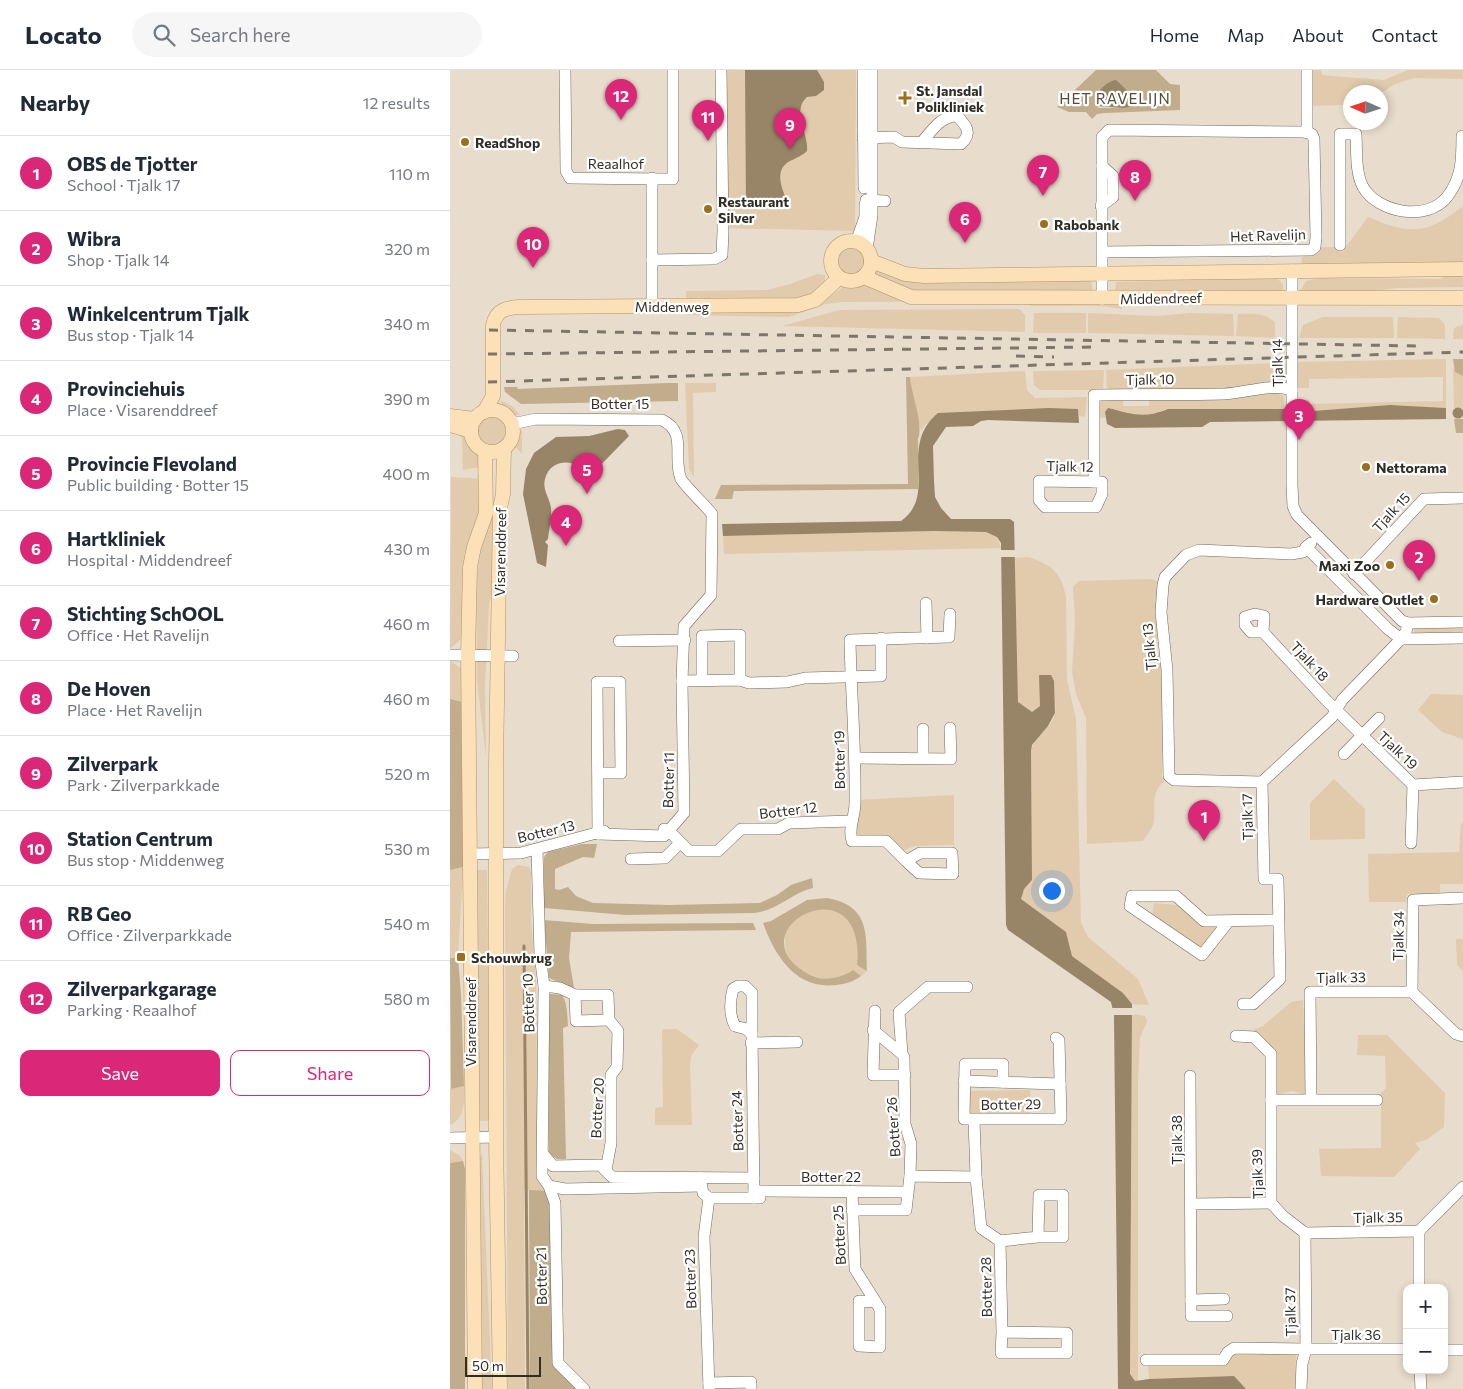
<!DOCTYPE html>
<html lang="en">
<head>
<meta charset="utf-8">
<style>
	body { margin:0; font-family:Commissioner,sans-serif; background:#f6f6f7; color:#1f2937 }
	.controls { position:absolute; right:15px; bottom:15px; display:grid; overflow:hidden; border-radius:10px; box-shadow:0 2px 8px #0003 }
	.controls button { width:45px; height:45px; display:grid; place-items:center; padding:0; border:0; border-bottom:1px solid #e0e1e3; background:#fff; color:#1f2937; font:25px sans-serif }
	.compass { position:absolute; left:893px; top:15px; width:45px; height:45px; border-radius:50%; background:#fff; box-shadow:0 2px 8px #0003; rotate:273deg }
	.scale { position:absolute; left:15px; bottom:12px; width:76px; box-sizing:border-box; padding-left:5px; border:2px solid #302c26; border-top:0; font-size:14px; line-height:18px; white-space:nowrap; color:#302c26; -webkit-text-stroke:4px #fff; paint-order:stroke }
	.you { position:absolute; left:601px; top:820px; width:18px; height:18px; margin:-12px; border:4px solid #fff; border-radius:50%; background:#1a73e8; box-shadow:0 0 0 8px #1a73e833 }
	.badge { display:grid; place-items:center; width:32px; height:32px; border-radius:50%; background:#db2777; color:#fff; font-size:16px; font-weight:700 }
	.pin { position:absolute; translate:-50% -41px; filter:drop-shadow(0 1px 2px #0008) }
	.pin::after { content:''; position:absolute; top:26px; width:18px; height:15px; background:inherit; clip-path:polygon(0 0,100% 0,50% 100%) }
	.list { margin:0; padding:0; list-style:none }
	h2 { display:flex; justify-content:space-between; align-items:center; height:65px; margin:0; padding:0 20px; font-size:21px }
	h2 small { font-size:16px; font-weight:400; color:#747a83 }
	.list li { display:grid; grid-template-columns:32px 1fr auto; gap:15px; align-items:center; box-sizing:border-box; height:75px; padding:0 20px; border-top:1px solid #e0e1e3 }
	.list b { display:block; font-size:19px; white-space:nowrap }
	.list p { margin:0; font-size:16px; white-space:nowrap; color:#747a83 }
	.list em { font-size:16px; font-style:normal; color:#747a83 }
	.actions { display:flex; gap:10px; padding:15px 20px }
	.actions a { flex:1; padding:11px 0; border:1px solid #db2777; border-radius:10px; text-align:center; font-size:18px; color:#db2777 }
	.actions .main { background:#db2777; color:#fff }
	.icon { flex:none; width:28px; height:28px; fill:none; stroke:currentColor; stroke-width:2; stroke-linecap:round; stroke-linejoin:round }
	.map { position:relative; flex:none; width:1013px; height:1319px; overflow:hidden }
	header { display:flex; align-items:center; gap:30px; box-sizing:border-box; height:70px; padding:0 25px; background:#fff; border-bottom:1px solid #e0e1e3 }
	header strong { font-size:24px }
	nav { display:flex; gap:28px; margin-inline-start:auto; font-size:18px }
	.search { width:350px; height:45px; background:#f6f6f7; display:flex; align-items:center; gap:12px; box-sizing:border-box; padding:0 18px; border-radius:28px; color:#747a83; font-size:19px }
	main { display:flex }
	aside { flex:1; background:#fff }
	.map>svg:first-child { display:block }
	.green { fill:#e1cbac }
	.forest { fill:#c1ac8c; fill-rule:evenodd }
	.water { fill:#988466 }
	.pier { fill:#e8dccc }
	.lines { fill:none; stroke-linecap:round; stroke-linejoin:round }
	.stream { stroke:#988466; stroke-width:3 }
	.minor-casing { stroke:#726859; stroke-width:12 }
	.major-casing { stroke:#b29366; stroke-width:15 }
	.minor { stroke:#fff; stroke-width:11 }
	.major { stroke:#fbe0b8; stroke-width:14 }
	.rail { stroke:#7d766b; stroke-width:3; stroke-dasharray:9 9; stroke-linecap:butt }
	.poi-dot { fill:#9c6f1f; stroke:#fff; stroke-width:2 }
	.labels { text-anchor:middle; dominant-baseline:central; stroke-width:4.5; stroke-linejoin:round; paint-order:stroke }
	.poi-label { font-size:14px; font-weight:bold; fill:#302c26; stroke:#fff; text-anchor:start }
	.street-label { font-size:14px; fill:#302c26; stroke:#fff }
	.neighbourhood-label { font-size:15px; letter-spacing:1px; fill:#564c3e; stroke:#fff }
</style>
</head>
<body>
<header>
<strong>Locato</strong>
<div class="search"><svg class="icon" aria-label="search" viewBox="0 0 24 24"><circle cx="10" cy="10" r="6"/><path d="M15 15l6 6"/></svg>Search here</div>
<nav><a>Home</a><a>Map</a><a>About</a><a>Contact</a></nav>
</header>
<main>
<aside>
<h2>Nearby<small>12 results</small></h2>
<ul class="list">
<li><span class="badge">1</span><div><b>OBS de Tjotter</b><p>School · Tjalk 17</p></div><em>110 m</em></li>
<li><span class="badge">2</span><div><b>Wibra</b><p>Shop · Tjalk 14</p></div><em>320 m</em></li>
<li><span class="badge">3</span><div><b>Winkelcentrum Tjalk</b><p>Bus stop · Tjalk 14</p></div><em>340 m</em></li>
<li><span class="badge">4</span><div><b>Provinciehuis</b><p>Place · Visarenddreef</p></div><em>390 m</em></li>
<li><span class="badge">5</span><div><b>Provincie Flevoland</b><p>Public building · Botter 15</p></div><em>400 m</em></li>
<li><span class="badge">6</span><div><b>Hartkliniek</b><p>Hospital · Middendreef</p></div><em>430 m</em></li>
<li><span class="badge">7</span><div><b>Stichting SchOOL</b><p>Office · Het Ravelijn</p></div><em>460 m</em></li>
<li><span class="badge">8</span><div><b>De Hoven</b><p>Place · Het Ravelijn</p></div><em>460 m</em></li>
<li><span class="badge">9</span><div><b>Zilverpark</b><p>Park · Zilverparkkade</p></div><em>520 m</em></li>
<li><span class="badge">10</span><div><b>Station Centrum</b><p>Bus stop · Middenweg</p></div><em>530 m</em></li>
<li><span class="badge">11</span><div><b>RB Geo</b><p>Office · Zilverparkkade</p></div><em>540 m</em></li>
<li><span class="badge">12</span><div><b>Zilverparkgarage</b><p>Parking · Reaalhof</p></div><em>580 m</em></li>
</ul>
<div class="actions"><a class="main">Save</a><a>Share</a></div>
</aside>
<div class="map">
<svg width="1013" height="1319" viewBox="0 0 1013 1319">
	<rect width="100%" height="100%" fill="#e8dccc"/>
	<g class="green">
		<path d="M275 0H406L405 161 275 158Z"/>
		<path d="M859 0H871L872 5 934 10 958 0H1013V9L964 8 945 14 931 23 901 22 900 34 898 35 859 36Z"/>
		<path d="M1013 136V193L851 197 852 187 864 184 869 177H887L892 182 918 147C960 165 977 165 1013 136Z"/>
		<circle cx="401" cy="192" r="14"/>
		<path d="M426 197 472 213 641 210 643 223H460L423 204Z"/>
		<path d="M1000 203H1013V217L947 218 890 225 851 220 856 211 869 208 990 209Z"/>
		<path d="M367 204 375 205V212L356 228 236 231V221L317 220 340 214Z"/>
		<path d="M819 208 828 209 833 215V224L665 223 666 212Z"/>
		<path d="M414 214 436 221C514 226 594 235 672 235V239L653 236H582L568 231 392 232 376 234 339 247 236 245V241L372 232 392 218Z"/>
		<path d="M569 239 575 245V262L332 256 389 240Z"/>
		<path d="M584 243H636V263H583Z"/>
		<path d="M638 243 706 246 740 243 783 244 784 266 638 263Z"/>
		<path d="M788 244C802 244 815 242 825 253V268L786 266Z"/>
		<path d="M873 247H943L944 268H849L853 255Z"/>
		<path d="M948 247 989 248 995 255V269L947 268Z"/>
		<path d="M1013 255V269H1003L1004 258Z"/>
		<path d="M996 289V338L940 335 863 341 849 340 850 330H859L860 334 993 331V307L859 309V318H847L846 292Z"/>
		<path d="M826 293V312L780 319 657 320 656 300Z"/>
		<path d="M829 293H836V307L829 312Z"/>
		<path d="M1003 294 1004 299 1013 306V338H1004Z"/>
		<path d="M654 300 653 320H590L584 315 583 301Z"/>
		<path d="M575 301 577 320 585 328 637 327 635 347 629 346 628 339 476 354 471 361 460 319V307Z"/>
		<path d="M235 313H266V322L243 323 244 407 239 399Z"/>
		<path d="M827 322 834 327V339H718C705 344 692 346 678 345 669 344 665 340 655 342L656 347 647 348 649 333 652 330 673 329V336H699V328Z"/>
		<path d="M49 330 62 336 70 345 60 344Z"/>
		<circle cx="42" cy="361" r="14"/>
		<path d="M3 359C21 365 28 379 30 397L13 400 12 368Z"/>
		<path d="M72 360V384L61 372 64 365Z"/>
		<path d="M1 407 34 409V427L13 509 11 569 0 579Z"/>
		<path d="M42 413 45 514 39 534 35 616 36 687 27 610 26 511Z"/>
		<path d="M484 461 536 462 547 467 551 478 274 484 273 466Z"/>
		<path d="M579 487C602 496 611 501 616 527L617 610 626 649 631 853 638 867 688 909 699 935 682 934 673 923 626 889 622 886 616 862 571 829 574 818 582 810 581 681C584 667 601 659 605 644 607 634 603 621 604 611L590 628V636L582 642 568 633 565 488Z"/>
		<path d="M699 509 708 511 707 581 712 594V705L714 712C701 721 705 737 704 750 704 756 696 766 693 771L637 774 636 648 626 624 622 602 625 553 623 517 629 511Z"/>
		<path d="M1013 558V564L964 565V559Z"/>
		<path d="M0 591 12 599V632L0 629Z"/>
		<path d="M981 624 1013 625V669L992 662 968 640Z"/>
		<path d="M884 709 915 739V769L860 770V733Z"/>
		<path d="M504 725V775L464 776 453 781 407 770 404 750 407 730Z"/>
		<path d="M1011 753H1013V814H990V824H957L956 832H919L918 784 1009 782Z"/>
		<path d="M68 795 79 797 81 802V850L86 909 88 1106 93 1118 101 1121 74 1120 75 1319H58L55 838 56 821 62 799Z"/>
		<path d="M13 797 8 888H0V800Z"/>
		<path d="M26 800H37L40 1048 37 1051H30Z"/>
		<path d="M704 833 728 835 749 855 765 856 766 858 750 880 702 846Z"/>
		<path d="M360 840C367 840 378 838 384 840 407 849 409 875 407 895L417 901 411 906 403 900C378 919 336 905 335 872 335 867 335 861 338 856 342 850 354 845 360 840Z"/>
		<path d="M1006 869H1013V901L1007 895Z"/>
		<path d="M853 930 857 1026 842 1021 826 1025 820 984 795 964 813 956 841 932Z"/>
		<path d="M682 944 695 946 697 951 690 968 688 1013V1311H685L680 1304Z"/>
		<path d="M215 959H227L249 975 241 986 240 996 242 1055H205V1038L213 1037 212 960Z"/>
		<path d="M908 965H937L995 1023 994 1057 976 1070 965 1073 970 1079 944 1107 871 1106 869 1079 931 1078V1035H928L929 1025 936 1018 935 986 907 985Z"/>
		<path d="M14 1016C14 1031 16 1048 0 1055V1019Z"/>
		<path d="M580 1020 581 1045H516L515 1021Z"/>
		<path d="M0 1080 9 1085 13 1091 0 1093Z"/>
		<path d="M32 1084 42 1319H30V1087Z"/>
		<path d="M846 1283 845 1319H796L784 1306 699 1309 698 1295 780 1291 781 1285Z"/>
	</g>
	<g class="forest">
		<path d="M646 0H706L720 14 730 15V40L655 43 647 44 642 49 636 42H619L607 37ZM660 12 673 38H648L646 25Z"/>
		<path d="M1003 289H1013V306L1005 302Z"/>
		<path d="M456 307H460C461 324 474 354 468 369V419L284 421 282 429H265L271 415 458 414Z"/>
		<path d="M217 313H228V331L71 334 55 322 54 317H67L68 319Z"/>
		<path d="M1004 349H1013V363H1006Z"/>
		<path d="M0 629 12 632 13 777V797L0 800Z"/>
		<path d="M132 774H147L144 788 133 787 105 799V819L109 820 118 817 126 826 143 833 220 835 310 833 327 825 341 815 362 808 363 818C341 823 327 841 304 843L176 845 94 838V787L98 782Z"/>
		<path d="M377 828C421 836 416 865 417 901L407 895C417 788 278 861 360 905 372 912 392 908 403 900L411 906C403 912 395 914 386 915 346 920 325 886 313 853L321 851 357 830Z"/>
		<path d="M94 850 143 854 303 853 306 860 121 862 119 888 124 918 99 908Z"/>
		<path d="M0 888H8L11 924 14 1016 1 1019Z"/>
		<path d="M100 924 112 925C118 934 117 946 118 956L113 958 116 1089H107L99 1084 98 936Z"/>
		<path d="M13 1091 15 1099V1319H0V1093Z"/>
		<path d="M79 1120 101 1121 104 1297 127 1319H80Z"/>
	</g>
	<g class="water">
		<path d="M295 0H367L374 12V20L366 26 357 27C341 41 359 64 357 81 352 86 346 88 340 91 322 100 333 124 340 135H296Z"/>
		<path d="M666 10 685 28V36L673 38 646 36C641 26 656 11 666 10Z"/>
		<path d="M940 335 996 338V349L760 352 752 357 665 358 657 354 655 342 658 338C682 344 693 349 718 339H834L863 341Z"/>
		<circle cx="1008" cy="343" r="5.5"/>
		<path d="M599 338 628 339 629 353 538 350 531 351 523 356 496 357 483 376 484 411 485 427 491 438 501 449H560L564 452 568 632 582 642 590 636 589 605H601L604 611 605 643 598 656 582 675 581 681 582 810 574 819 571 829 616 862 622 886 626 889 673 923 682 934 680 1304 685 1311 699 1309 784 1306 796 1319H668L664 945 661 932 558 860 556 855 551 473 547 467 536 462 484 461 273 466 272 454 451 451C489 424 447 377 488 343Z"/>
		<path d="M168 359 175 360 179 366 139 407C130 389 101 386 95 409 92 420 100 428 101 438 102 448 99 459 98 469L95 472 98 475 96 497 87 493 73 424 76 399 84 383 106 367 139 366Z"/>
	</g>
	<g class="pier">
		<rect x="548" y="480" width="19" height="7"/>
		<path d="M660 938H684V945H662Z"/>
	</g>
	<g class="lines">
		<path class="stream" d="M74 876 78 1319"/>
		<defs>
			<g id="minor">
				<path d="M115 0 116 101 120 108 210 109H223V0"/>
				<path d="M413 0 414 118"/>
				<path d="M857 0V62"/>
				<path d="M413 68 444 67 452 72 511 74C523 63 516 55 507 46 490 46 482 61 471 73"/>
				<path d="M202 108V236"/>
				<path d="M416 130 435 131"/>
				<path d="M651 136 663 127V106L652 96"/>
				<path d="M406 172 415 147V134"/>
				<path d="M890 175V64H906C907 80 905 102 913 117 928 143 977 152 997 127 1012 108 1012 89 1012 66"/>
				<path d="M417 179 422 145V0"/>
				<path d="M202 190 264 189 272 185 273 161 271 0"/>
				<path d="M842 200V415L843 436 847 445 952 551 958 553 1013 552"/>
				<path d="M652 229V67L659 60 853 62 862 64 864 69 866 167 865 177 861 180 652 182"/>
				<path d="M62 354 86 349 212 350C238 362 222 388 231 409 233 414 256 436 262 444L261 525 234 556 232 611 234 743 214 766 148 764"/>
				<path d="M589 411 652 412V424L646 437H595L589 430Z"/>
				<path d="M644 412V325C687 324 731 325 774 324 798 323 818 313 842 320"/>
				<path d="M861 473 856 477 938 559 951 569"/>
				<path d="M904 504 974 429 1013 428"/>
				<path d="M476 533 477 568"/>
				<path d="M813 562H801L795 555V547L805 544 814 546 813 562 876 630 963 715 961 773"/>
				<path d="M951 569 1013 568"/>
				<path d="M169 571 235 570"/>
				<path d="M0 585 63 586"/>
				<path d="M252 610V566L290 565V610"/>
				<path d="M232 611 290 610 299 613 337 612 355 608 431 606V568"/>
				<path d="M894 684 929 648"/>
				<path d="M405 688 501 689 500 658"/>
				<path d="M473 688V659"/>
				<path d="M148 703H171L170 612H147L148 764"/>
				<path d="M812 712 724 710 719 706 717 600 711 542 713 515 715 507 736 485 749 480 841 484 853 482 856 477"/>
				<path d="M963 715 1013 712"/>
				<path d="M214 759 219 761 239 781H268L291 759H328L339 753 401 751"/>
				<path d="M87 780 90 885 94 916 92 1106 99 1116 105 1133 108 1293 134 1319"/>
				<path d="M20 784 71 783 154 761"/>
				<path d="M181 789 215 788 230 773"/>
				<path d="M456 791 469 803 503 804 502 783H470L456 791 436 771H402C398 757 405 747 405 733 406 679 401 625 400 570L499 567 500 544"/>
				<path d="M778 852 752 885 680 836 682 826H726L754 851 828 850"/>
				<path d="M94 916 110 918 125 925H158L159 950 168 961 167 997 161 1005V1073L156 1100"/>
				<path d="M288 916H295L302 923V964L296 959 285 956C279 945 280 930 283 919Z"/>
				<path d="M962 922 963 830 1013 828"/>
				<path d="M125 925 126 951 159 950"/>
				<path d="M793 934H803L830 909 828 809H814L812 712 882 647 892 630 951 569 956 562 958 553"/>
				<path d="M425 941 423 1005H455"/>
				<path d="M423 960 452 984"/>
				<path d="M302 964 304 1128"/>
				<path d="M786 966 804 967 821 984V1133L833 1146 855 1163"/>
				<path d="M301 973 347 972"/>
				<path d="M740 1006 741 1246H777"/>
				<path d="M514 1011 610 1014"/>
				<path d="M553 1012V994H515L514 1049H611L609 970 606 968"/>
				<path d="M861 1029 860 922H962L1006 964 1013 966"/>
				<path d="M821 1030H927"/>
				<path d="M0 1068 46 1067"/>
				<path d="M94 1085 103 1096 150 1095 160 1105"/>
				<path d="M460 1106 461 1074 455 1054 454 987 452 984 449 942 478 917H517"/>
				<path d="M162 1107 304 1108"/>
				<path d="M526 1107 531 1158 550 1171 552 1262 617 1263V1283H551L552 1262"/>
				<path d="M250 1108 253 1123 259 1128 254 1167 259 1319"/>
				<path d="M99 1116 115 1119 251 1116"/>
				<path d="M304 1121 457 1122"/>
				<path d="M402 1121 405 1199 430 1239V1277L409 1276V1231L425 1232"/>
				<path d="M259 1128H310"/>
				<path d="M741 1134 821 1133"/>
				<path d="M402 1140H456L460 1106 526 1107 524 1050"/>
				<path d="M969 1161V1218"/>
				<path d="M855 1163 969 1161 1013 1117"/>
				<path d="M550 1171 588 1167H613V1125H589L588 1167"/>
				<path d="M741 1230 774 1229"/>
				<path d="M994 1280H1013"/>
				<path d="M696 1290H773L778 1282 784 1278 856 1279 855 1163"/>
				<path d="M970 1300 971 1319"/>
				<path d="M259 1313 301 1312V1319"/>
				<path d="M851 1319 852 1294 856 1279H957"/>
			</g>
			<g id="major">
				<circle cx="401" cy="191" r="20"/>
				<path d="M421 191 455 204 474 206 1013 199"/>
				<path d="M414 207 461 227 1013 228"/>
				<circle cx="42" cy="361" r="21"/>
				<path d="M34 342 43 326V255C46 240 56 238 69 237L348 235 365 230 389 208"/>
				<path d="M0 346 25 349"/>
				<path d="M0 355 21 361"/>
				<path d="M25 1319 18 585 20 497 24 477 36 443 35 381"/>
				<path d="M50 1319 46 1067V696L50 438 53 424 54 378"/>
			</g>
		</defs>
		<use href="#minor" class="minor-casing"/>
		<use href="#major" class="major-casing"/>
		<use href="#minor" class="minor"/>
		<use href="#major" class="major"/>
		<g class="rail">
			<path d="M39 260 968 276"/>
			<path d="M38 284 646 277"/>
			<path d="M566 286 604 287"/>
			<path d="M38 312 1013 282"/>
		</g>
	</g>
	<g class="poi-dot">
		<path d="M452.5 20.5h5v5h5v5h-5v5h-5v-5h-5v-5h5z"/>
		<circle cx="15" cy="72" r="5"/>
		<circle cx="258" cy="139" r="5"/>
		<circle cx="594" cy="154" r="5"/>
		<circle cx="916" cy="397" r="5"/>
		<circle cx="940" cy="495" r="5"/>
		<circle cx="984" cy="529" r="5"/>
		<rect x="6" y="882" width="10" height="10" rx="2.5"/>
	</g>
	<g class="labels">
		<g class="poi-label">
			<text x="466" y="20">St. Jansdal<tspan x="466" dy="16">Polikliniek</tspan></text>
			<text x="25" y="72">ReadShop</text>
			<text x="268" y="131">Restaurant<tspan x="268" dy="16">Silver</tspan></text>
			<text x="604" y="154">Rabobank</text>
			<text x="926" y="397">Nettorama</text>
			<text x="930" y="495" text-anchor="end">Maxi Zoo</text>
			<text x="974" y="529" text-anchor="end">Hardware Outlet</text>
			<text x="21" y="887">Schouwbrug</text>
		</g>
		<g class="street-label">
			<text x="166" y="93">Reaalhof</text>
			<text transform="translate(818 165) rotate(-2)">Het Ravelijn</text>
			<text transform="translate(711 228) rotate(-1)">Middendreef</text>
			<text x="222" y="236">Middenweg</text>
			<text transform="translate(827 293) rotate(-91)">Tjalk 14</text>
			<text transform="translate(700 309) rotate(-1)">Tjalk 10</text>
			<text x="170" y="333">Botter 15</text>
			<text transform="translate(620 396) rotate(1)">Tjalk 12</text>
			<text transform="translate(941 442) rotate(-47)">Tjalk 15</text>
			<text transform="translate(50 482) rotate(-89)">Visarenddreef</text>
			<text transform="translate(699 577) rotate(-95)">Tjalk 13</text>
			<text transform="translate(860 591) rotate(47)">Tjalk 18</text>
			<text transform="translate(948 680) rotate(43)">Tjalk 19</text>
			<text transform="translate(389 690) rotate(-91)">Botter 19</text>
			<text transform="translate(218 710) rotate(-89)">Botter 11</text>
			<text transform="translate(338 740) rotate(-7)">Botter 12</text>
			<text transform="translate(797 747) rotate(-91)">Tjalk 17</text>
			<text transform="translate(96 761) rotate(-13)">Botter 13</text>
			<text transform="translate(948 866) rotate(-89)">Tjalk 34</text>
			<text transform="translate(891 907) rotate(-1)">Tjalk 33</text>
			<text transform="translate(78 933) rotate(-92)">Botter 10</text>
			<text transform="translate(20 952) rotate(-90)">Visarenddreef</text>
			<text transform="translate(561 1034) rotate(-1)">Botter 29</text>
			<text transform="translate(147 1038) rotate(-87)">Botter 20</text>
			<text transform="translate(287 1051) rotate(-92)">Botter 24</text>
			<text transform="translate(443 1057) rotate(-94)">Botter 26</text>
			<text transform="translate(726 1070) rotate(-90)">Tjalk 38</text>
			<text transform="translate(807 1104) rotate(-92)">Tjalk 39</text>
			<text x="381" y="1106">Botter 22</text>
			<text transform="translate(928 1147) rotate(-1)">Tjalk 35</text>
			<text transform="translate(389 1165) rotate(-93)">Botter 25</text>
			<text transform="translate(91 1206) rotate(-91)">Botter 21</text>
			<text transform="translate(240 1209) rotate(-92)">Botter 23</text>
			<text transform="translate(536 1217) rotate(-91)">Botter 28</text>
			<text transform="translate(840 1242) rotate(-91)">Tjalk 37</text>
			<text x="906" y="1264">Tjalk 36</text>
		</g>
		<g class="neighbourhood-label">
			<text x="665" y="28">HET RAVELIJN</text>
		</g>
	</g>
</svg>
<div class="controls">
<button>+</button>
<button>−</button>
</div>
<svg class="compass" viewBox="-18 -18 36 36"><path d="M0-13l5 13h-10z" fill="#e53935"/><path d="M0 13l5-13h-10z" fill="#747a83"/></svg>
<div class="scale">50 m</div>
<div class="you"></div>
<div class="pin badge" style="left:754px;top:771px">1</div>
<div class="pin badge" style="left:969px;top:511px">2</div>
<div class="pin badge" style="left:849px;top:370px">3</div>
<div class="pin badge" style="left:116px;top:476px">4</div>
<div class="pin badge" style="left:137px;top:424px">5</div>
<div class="pin badge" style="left:515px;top:173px">6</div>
<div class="pin badge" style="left:593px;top:126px">7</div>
<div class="pin badge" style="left:685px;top:131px">8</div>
<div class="pin badge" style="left:340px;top:79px">9</div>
<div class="pin badge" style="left:83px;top:198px">10</div>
<div class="pin badge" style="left:258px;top:71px">11</div>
<div class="pin badge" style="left:171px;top:50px">12</div>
</div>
</main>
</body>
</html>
